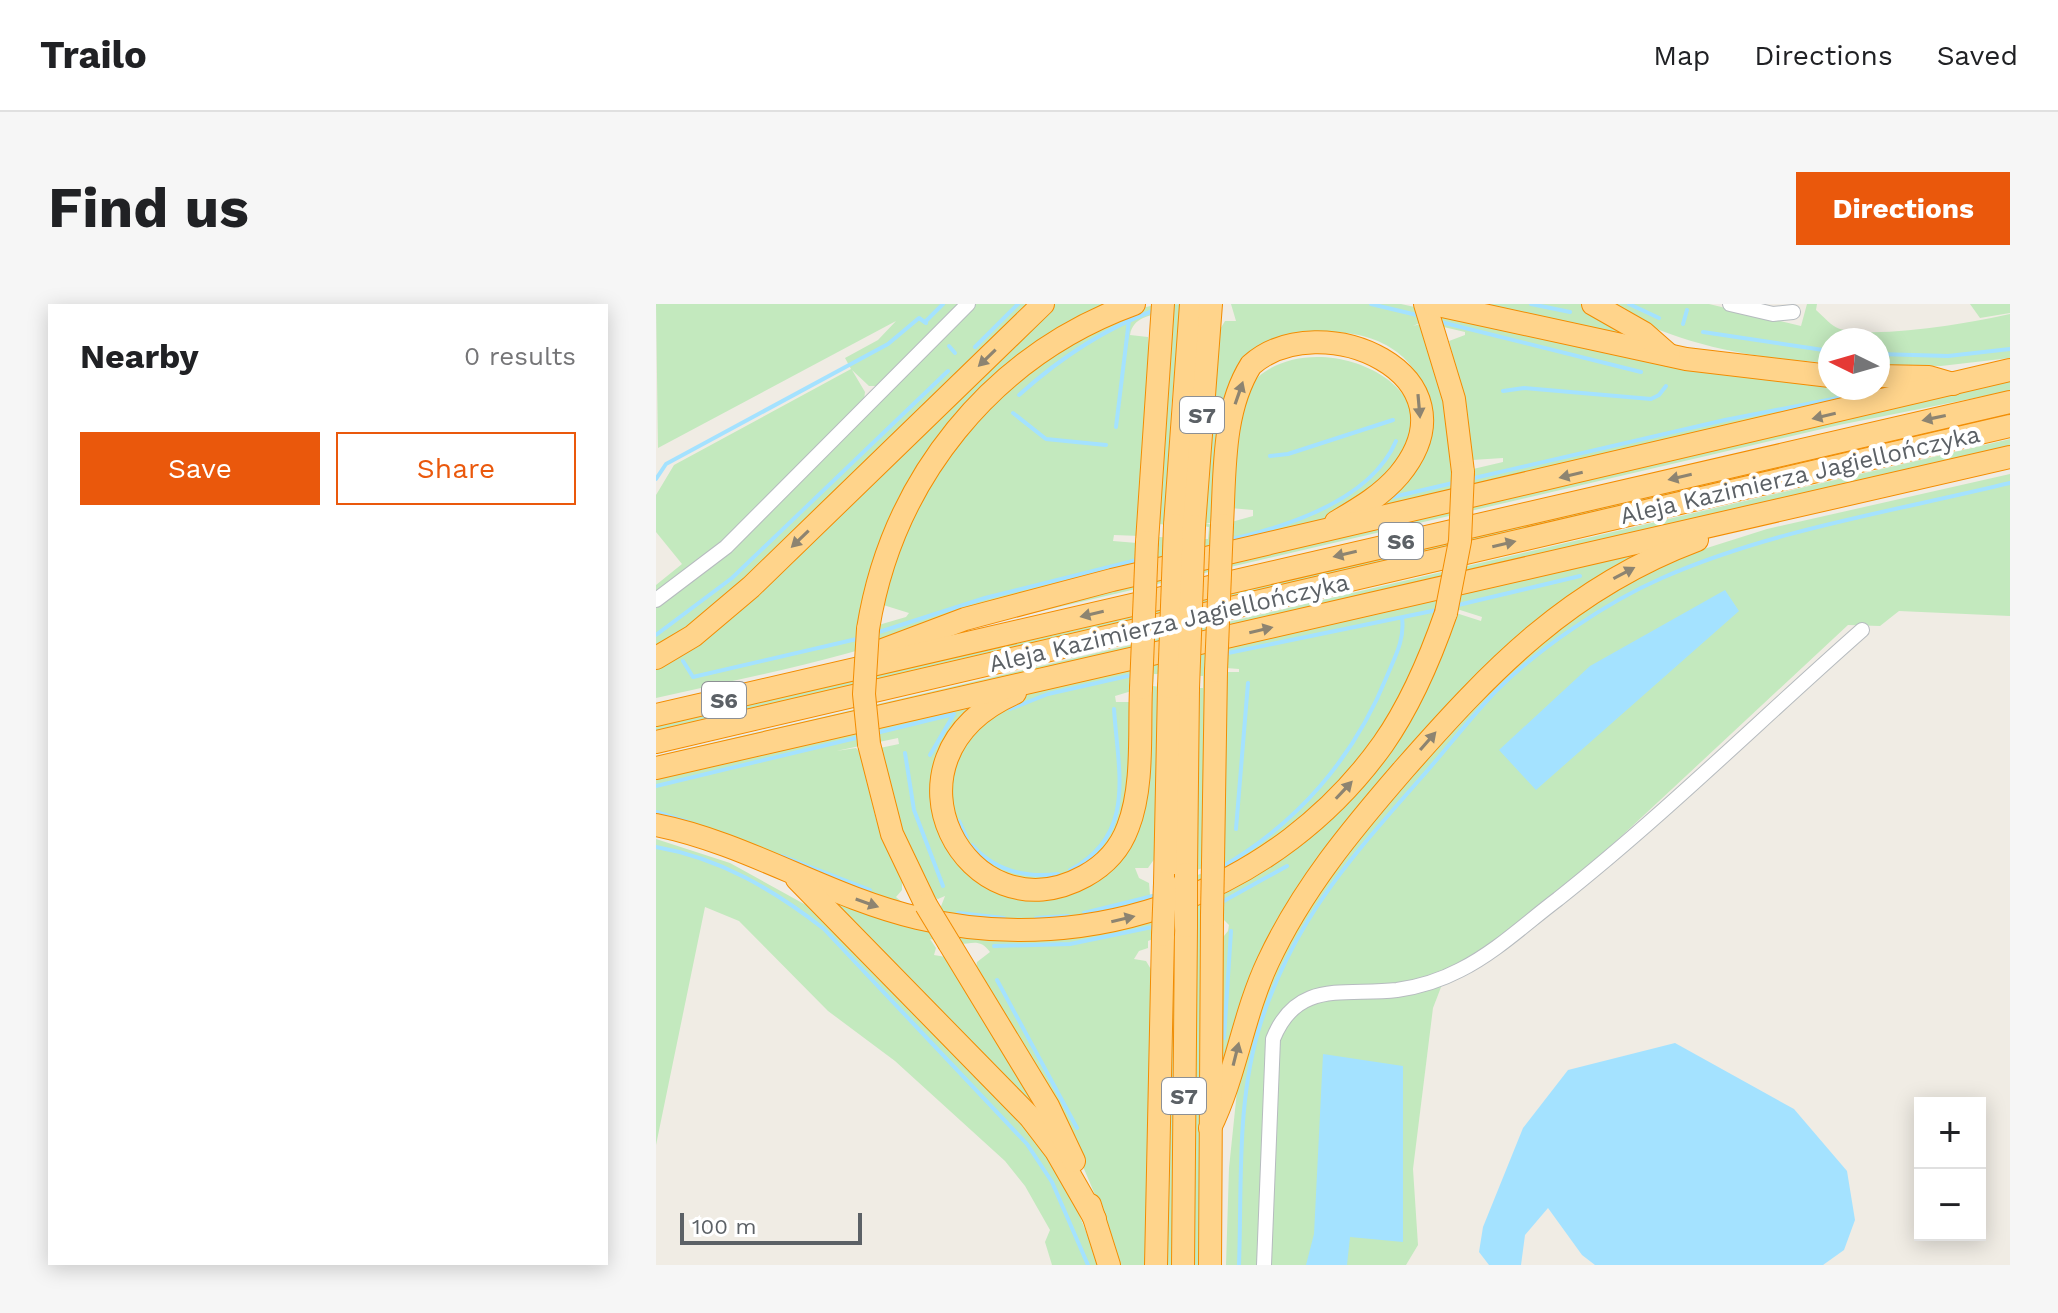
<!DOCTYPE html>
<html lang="en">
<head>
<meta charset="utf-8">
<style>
	body { margin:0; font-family:"Work Sans",sans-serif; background:#f6f6f6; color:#202124 }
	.controls { position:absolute; right:24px; bottom:24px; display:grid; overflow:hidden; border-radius:0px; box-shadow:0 4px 20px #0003 }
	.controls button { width:72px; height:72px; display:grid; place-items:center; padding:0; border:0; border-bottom:2px solid #e0e0e0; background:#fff; color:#202124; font:40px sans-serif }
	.compass { position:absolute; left:1162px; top:24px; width:72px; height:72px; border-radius:50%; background:#fff; box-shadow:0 4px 20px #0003; rotate:275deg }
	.scale { position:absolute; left:24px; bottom:20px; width:182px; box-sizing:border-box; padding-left:8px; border:4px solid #5c6166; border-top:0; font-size:22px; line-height:28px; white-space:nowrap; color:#5c6166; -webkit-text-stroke:6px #fff; paint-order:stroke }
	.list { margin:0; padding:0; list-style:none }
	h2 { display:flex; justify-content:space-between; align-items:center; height:104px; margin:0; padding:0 32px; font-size:34px }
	h2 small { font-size:26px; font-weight:400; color:#757577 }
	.actions { display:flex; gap:16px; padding:24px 32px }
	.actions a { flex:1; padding:18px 0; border:2px solid #ea580c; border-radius:0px; text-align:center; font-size:28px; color:#ea580c }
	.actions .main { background:#ea580c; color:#fff }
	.map { position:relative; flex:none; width:1354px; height:961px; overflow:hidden; border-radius:0px }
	header { display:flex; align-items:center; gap:48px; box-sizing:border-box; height:112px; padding:0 40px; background:#fff; border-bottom:2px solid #e0e0e0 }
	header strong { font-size:38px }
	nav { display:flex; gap:44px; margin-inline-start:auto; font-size:28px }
	.intro { display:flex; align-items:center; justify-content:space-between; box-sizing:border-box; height:192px; padding:0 48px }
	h1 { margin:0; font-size:56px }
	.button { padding:20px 36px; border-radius:0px; background:#ea580c; color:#fff; font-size:28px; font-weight:700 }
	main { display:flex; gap:48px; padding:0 48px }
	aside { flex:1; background:#fff; border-radius:0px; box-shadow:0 4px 20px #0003 }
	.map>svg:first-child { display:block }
	.green { fill:#c3e9be; fill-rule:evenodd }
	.water { fill:#a4e2ff }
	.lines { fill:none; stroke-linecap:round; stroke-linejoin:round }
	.stream { stroke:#a4e2ff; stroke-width:4 }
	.minor-casing { stroke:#b6bbbf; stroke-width:16 }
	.highway-casing { stroke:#f38c00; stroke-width:24 }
	.minor { stroke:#fff; stroke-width:14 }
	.highway { stroke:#ffd48b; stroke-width:22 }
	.highway-bridge-casing { stroke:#f38c00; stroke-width:24; stroke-linecap:butt }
	.highway-bridge { stroke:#ffd48b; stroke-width:22 }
	.oneway { fill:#8d8471 }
	.labels { text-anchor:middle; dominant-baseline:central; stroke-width:8; stroke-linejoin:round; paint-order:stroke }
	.shield { fill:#fff; stroke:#8d9094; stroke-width:2 }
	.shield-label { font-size:22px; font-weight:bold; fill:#5c6166 }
	.street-label { font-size:24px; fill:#5c6166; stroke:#fff }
</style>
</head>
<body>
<header>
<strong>Trailo</strong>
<nav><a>Map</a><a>Directions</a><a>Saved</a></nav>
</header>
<div class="intro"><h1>Find us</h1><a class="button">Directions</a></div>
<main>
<aside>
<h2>Nearby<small>0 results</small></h2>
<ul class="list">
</ul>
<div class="actions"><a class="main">Save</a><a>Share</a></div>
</aside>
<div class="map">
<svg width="1354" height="961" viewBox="0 0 1354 961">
	<rect width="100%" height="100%" fill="#f0ece4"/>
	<g class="green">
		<path d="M0 0H304L222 82H213L196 66 209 88 208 96 65 238 0 290V281L26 260 0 228V191L18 161 195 65 189 54 222 36 240 17 2 144Z"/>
		<path d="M320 0H373L82 282 35 321 0 343V303L81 238Z"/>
		<path d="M397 0H450C317 61 221 180 202 327L250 313 253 309 224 300C253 165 360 33 498 1 515 0 535 0 553 0L548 1 531 222 526 221 542 3 524 6 515 107 512 221 495 219 510 9C494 11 477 13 474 31L492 33 493 44H496L484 232 458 231 457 237 481 239V247L497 243 498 221 504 222 503 233 552 235 553 223 545 222 563 27 569 17H580L575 0H745L1022 61 1102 73 1174 78V84H1222V79L1269 77 1272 80 699 215C702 208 714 204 721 198 744 180 762 158 768 129 790 18 637 0 585 69 562 113 565 170 562 219H549L561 222 597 212V206L574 204C576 165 576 122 591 85 653 0 859 100 699 199 627 243 525 251 443 272 399 284 353 294 309 308 269 321 230 340 189 350 126 367 63 380 0 394V363L44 335 92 296ZM766 18 809 28V31L793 37 808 94 816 156 847 154V158L800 169C796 117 786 68 768 19L757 22Z"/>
		<path d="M825 0H929L987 35Z"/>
		<path d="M949 0H1053L1145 22 1151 0H1161L1160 6C1167 12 1176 23 1184 25 1222 35 1315 19 1354 10V54L1285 62 1222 61V36H1174V59C1093 54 1020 41 949 0Z"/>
		<path d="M1314 0H1354V9L1324 14Z"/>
		<path d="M1354 71V87L1183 121 296 328 294 325Z"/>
		<path d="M1354 106V113L0 428V422Z"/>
		<path d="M1354 135V146L0 461V452Z"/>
		<path d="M1354 170V312L1243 307 1224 322 1192 321 928 567 825 648 791 666 743 681 668 683 649 688 622 710 613 731 605 961H570L573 864 581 787 611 684 650 606 696 542 797 425 865 354 956 287 1032 250 1111 225Z"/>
		<path d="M995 243 997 247C892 293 818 375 744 459 695 514 648 569 615 635 599 666 587 698 577 731 572 748 571 775 562 788L563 638 572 627 573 621 568 616 567 607 553 612 547 961H538L540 618 523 625 520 961H507L514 628 492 637V644L483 647 478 655 490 657 496 667 489 961H464C431 854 380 763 319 669L321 658 334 648C324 634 316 640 303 640 294 640 283 636 274 635L280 644 278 651 290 653 368 779 391 825 209 636 161 593C177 594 196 604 212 610 247 621 282 631 318 634 543 654 732 522 800 309L825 317 826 313 804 306 782 311C712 527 505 653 280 611 183 593 96 540 0 515V471L324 396C321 402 313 407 308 413 293 427 283 445 279 465 253 588 431 644 478 528 496 485 488 429 489 383L459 392 460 398H478C477 439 483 487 466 525 456 547 438 565 415 574 323 608 244 487 318 420 338 402 364 392 388 385ZM570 364 583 365V368H567L564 537H569L568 560 494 591 493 579 483 574 479 564H492L499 554 505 383 497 382 498 370 547 372V384H540L541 566 554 561 557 386 554 385V369ZM242 434 243 440 219 445C231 497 249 544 273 592L282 595 289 592 284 605 247 599 240 593 246 586V577L220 515 204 448 200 444 180 447Z"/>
		<path d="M0 535 74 559 159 606 366 814 412 882 443 961H396L389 938 394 926 369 882 349 857 239 757 172 707 83 617 49 603 0 841Z"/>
		<path d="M787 678 777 704 757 865 762 941 750 961H614L622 743C628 721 638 710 657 698Z"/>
	</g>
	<g class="water">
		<path d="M1069 286 1083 307 880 486 843 446 934 362Z"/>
		<path d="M1019 739 1138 805 1191 867 1199 916 1188 946 1167 961H939L926 951 892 904 869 931 865 961H833L823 948 827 923 867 824 912 766Z"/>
		<path d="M667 750 747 762V938L694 933 691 961H650L658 930Z"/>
	</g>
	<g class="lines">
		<g class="stream">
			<path d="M715 0 765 12"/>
			<path d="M875 0 914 8"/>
			<path d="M973 0 1003 14"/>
			<path d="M781 17 985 68"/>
			<path d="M269 18 287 0"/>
			<path d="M1027 20 1031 6"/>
			<path d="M1047 28 1174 47"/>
			<path d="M293 42 299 49"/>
			<path d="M319 43 362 0"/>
			<path d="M1222 50 1292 52 1354 45"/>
			<path d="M847 87 868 84 995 95 1003 91 1010 82"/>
			<path d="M363 91C404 54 447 25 499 6"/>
			<path d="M357 109 390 135 450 141"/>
			<path d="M460 123 473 16"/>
			<path d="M614 152 632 150 737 116"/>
			<path d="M0 175 10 160 232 40 263 14 270 19"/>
			<path d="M814 175 1069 116 1182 94"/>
			<path d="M737 193 797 179"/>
			<path d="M572 236C630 223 715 196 740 137"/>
			<path d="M798 302 924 272"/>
			<path d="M220 329 329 294 481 256"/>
			<path d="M0 331 76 274 292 67"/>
			<path d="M567 350 781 306"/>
			<path d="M27 357 37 373 205 334"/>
			<path d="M354 405 392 390 476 371"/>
			<path d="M220 429 298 410 274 451"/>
			<path d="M249 449 258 506 287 582"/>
			<path d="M0 482 204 433"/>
			<path d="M0 508 32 518"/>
			<path d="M303 517 311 534"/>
			<path d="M580 525 592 379"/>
			<path d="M316 541C339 567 368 574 402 570"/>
			<path d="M0 543C64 554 118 586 168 625L371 840 396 878 432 961"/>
			<path d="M126 552 214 586"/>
			<path d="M564 564C641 520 698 454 731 372 739 353 749 335 746 314"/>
			<path d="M414 566C481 531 462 467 458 405"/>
			<path d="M566 598 631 562"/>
			<path d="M302 609 348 614"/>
			<path d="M428 609 501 591"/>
			<path d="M380 614 412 612"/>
			<path d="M338 642 414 640 501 622"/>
			<path d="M341 676 421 824"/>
			<path d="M568 734 575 627"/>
			<path d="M583 961C586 880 580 796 605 718 639 614 695 554 764 475 790 446 813 415 840 387 883 344 951 298 1006 274 1115 226 1239 207 1354 179"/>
		</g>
		<defs>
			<g id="minor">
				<path d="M1074 0 1117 10 1137 8"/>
				<path d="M0 296 70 243 312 0"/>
				<path d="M608 961 617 735C641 675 688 692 741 686 762 683 785 676 804 666 840 648 870 619 902 595 1008 511 1105 415 1206 326"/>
			</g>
			<g id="highway">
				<path d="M769 0 798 95 807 168"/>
				<path d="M777 0 1030 55 1174 72"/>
				<path d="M937 0 988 29 1013 51"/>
				<path d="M1222 72 1273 73 1297 80"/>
				<path d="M519 221 535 0"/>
				<path d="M566 221C569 169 566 107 595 61 664 0 826 70 743 171 725 192 702 205 680 218"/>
				<path d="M538 222 555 0"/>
				<path d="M491 238 507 0"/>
				<path d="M212 325C236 176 335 52 478 0"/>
				<path d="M224 347 309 315 456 276 1354 66"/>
				<path d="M0 354 37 332 95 283 387 0"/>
				<path d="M359 389C211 454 312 637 429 572 449 561 464 545 472 523 488 482 483 428 485 384"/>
				<path d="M0 411 1354 98"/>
				<path d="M0 438 1354 122"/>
				<path d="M213 440 236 530 270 601"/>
				<path d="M0 464 1354 153"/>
				<path d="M0 521C91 539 172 593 262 614 437 656 623 586 727 440 755 400 774 355 790 309"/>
				<path d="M557 559 560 367"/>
				<path d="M530 570 532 384"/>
				<path d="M141 575 374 813 400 847 439 915"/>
				<path d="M509 579 513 383"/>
				<path d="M293 639 392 802 418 857"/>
				<path d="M554 824C580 771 587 711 612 658 646 585 696 525 748 465 836 365 913 284 1041 236"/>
				<path d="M434 901 453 961"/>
				<path d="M500 961 507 631"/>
				<path d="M527 961 530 622"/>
				<path d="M554 961 556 611"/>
			</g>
		</defs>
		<use href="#minor" class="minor-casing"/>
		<use href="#highway" class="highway-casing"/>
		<use href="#minor" class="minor"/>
		<use href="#highway" class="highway"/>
		<defs>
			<g id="highway-bridge">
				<path d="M790 309 804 237 807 168"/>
				<path d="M212 325 208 390 213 440"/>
				<path d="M560 367 566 221"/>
				<path d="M513 383 519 221"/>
				<path d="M485 384 491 238"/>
				<path d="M532 384 538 222"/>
				<path d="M270 601 293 639"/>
				<path d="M556 611 557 559"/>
				<path d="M530 622V570"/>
				<path d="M507 631 509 579"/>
			</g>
		</defs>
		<use href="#highway-bridge" class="highway-bridge-casing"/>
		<use href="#highway-bridge" class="highway-bridge"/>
	</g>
	<defs><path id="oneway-solid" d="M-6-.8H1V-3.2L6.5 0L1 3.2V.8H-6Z" transform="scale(2)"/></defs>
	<g class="oneway">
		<use href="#oneway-solid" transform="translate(331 54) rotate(136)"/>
		<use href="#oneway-solid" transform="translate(583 89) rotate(-71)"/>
		<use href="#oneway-solid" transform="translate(763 102) rotate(85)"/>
		<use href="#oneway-solid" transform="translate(1168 112) rotate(167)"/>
		<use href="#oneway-solid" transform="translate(1278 114) rotate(168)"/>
		<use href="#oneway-solid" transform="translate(915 171) rotate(167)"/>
		<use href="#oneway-solid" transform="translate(1024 173) rotate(167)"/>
		<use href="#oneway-solid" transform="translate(144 235) rotate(136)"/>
		<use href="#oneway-solid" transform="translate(848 240) rotate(-13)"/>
		<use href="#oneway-solid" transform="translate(689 250) rotate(167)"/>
		<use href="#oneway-solid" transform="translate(968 269) rotate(-28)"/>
		<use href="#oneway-solid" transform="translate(436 310) rotate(167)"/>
		<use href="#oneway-solid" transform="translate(605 326) rotate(-13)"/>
		<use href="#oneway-solid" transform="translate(772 437) rotate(-49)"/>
		<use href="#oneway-solid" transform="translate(688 486) rotate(-47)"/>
		<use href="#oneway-solid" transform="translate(211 599) rotate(19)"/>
		<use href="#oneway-solid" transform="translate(467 615) rotate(-13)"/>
		<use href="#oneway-solid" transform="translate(580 750) rotate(-76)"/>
	</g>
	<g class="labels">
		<g class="shield">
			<rect x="524" y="93" width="44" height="36" rx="6"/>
			<rect x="723" y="219" width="44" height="36" rx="6"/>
			<rect x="46" y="378" width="44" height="36" rx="6"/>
			<rect x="506" y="774" width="44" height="36" rx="6"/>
		</g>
		<g class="shield-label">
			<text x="546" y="111">S7</text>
			<text x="745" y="237">S6</text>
			<text x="68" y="396">S6</text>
			<text x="528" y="792">S7</text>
		</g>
		<g class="street-label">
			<text transform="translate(1144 171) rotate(-13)">Aleja Kazimierza Jagiellończyka</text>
			<text transform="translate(513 319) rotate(-13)">Aleja Kazimierza Jagiellończyka</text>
		</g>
	</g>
</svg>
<div class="controls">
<button>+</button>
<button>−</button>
</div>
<svg class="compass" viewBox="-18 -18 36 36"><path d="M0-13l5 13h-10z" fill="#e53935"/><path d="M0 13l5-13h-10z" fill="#757577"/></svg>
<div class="scale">100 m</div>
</div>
</main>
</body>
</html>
